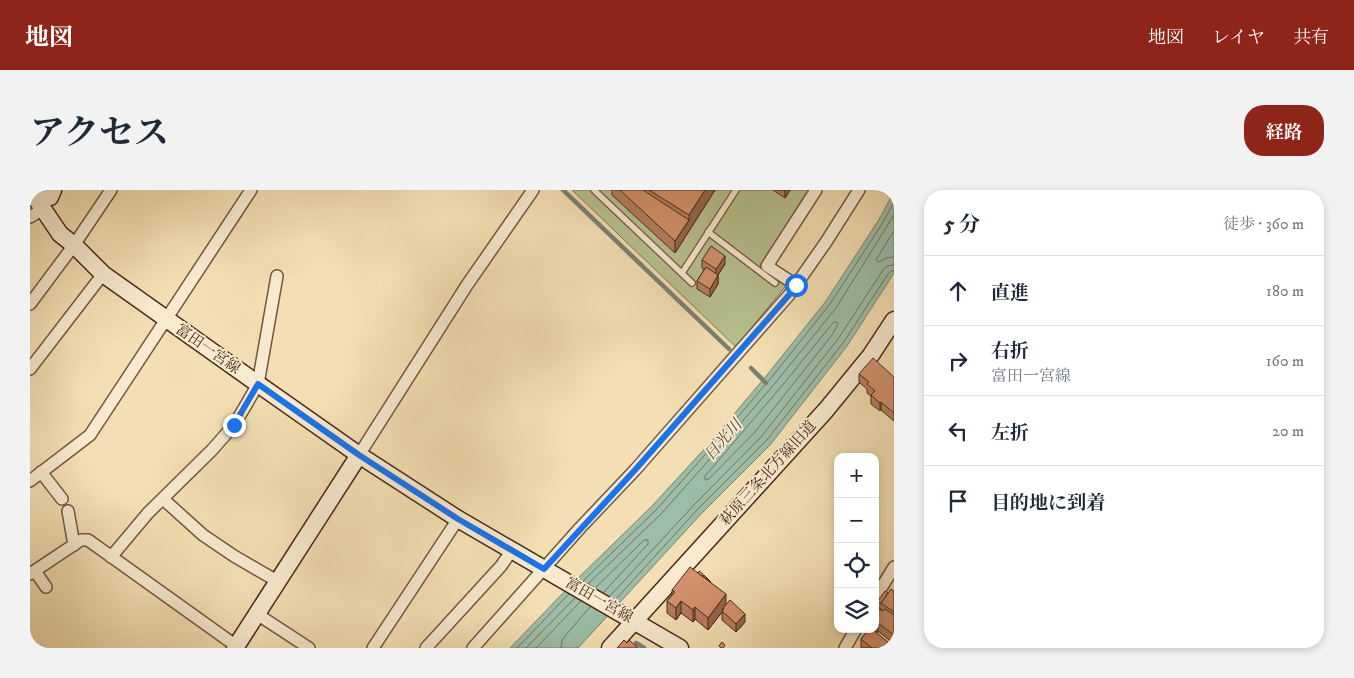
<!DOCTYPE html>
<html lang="ja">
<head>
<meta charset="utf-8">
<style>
	body { margin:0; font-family:"IM FELL DW Pica","Noto Serif JP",serif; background:#f2f2f3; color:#1f2937 }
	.controls { position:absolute; right:15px; bottom:15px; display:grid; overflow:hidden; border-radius:10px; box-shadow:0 2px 8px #0003 }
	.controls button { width:45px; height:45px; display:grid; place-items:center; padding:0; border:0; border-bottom:1px solid #e0e1e3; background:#fff; color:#1f2937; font:25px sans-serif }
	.stop { position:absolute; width:15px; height:15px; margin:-11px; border:4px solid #1a73e8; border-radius:50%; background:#fff }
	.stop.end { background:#1a73e8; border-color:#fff; box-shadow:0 1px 5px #0008 }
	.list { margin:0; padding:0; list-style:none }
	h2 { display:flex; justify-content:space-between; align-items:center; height:65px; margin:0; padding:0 20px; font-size:21px }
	h2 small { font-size:16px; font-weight:400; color:#747a83 }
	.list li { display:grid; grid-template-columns:32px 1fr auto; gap:15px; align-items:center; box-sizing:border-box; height:70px; padding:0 20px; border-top:1px solid #e0e1e3 }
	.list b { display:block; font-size:19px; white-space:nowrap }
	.list p { margin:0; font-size:16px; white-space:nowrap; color:#747a83 }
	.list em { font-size:16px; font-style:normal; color:#747a83 }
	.icon { flex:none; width:28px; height:28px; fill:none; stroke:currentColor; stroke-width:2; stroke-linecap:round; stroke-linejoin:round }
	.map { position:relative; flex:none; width:864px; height:458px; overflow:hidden; border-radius:20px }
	header { display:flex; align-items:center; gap:30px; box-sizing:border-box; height:70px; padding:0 25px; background:#8f2418; color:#fff }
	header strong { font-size:24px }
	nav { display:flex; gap:28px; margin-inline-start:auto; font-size:18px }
	.intro { display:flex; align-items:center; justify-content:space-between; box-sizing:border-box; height:120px; padding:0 30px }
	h1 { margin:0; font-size:35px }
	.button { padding:12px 22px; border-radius:20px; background:#8f2418; color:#fff; font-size:18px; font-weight:700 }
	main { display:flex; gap:30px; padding:0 30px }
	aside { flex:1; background:#fff; border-radius:20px; box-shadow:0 2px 8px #0003 }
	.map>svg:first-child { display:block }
	.green { fill:#b7c28f; stroke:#807554 }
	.water { fill:#9cbda8; stroke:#7b816f }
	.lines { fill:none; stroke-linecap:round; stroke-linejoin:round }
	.shore { stroke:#727260; stroke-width:1 }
	.stream { stroke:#7b816f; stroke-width:4.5 }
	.lane-casing { stroke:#745640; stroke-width:8 }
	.street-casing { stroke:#745640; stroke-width:14 }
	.secondary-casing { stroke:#492819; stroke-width:19 }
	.lane { stroke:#f7eace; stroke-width:5.5 }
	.street { stroke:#f7eace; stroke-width:11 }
	.secondary { stroke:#f7eace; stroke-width:16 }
	.wall { fill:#b57d5e; stroke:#492819 }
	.shaded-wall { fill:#94664c; stroke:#492819 }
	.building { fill:#d3916d; stroke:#492819 }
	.route { stroke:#1a73e8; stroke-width:6 }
	.labels { text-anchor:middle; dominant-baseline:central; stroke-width:4; stroke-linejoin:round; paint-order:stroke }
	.street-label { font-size:15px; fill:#492819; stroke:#f7eace }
	.water-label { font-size:16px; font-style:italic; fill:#5e4d3d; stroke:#f7eace }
</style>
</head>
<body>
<header>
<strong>地図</strong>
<nav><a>地図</a><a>レイヤ</a><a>共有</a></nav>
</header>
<div class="intro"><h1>アクセス</h1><a class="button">経路</a></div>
<main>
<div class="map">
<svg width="864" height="458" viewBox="0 0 864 458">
	<rect width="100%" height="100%" fill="#f3dfb3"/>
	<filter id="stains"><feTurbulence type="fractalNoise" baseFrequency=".004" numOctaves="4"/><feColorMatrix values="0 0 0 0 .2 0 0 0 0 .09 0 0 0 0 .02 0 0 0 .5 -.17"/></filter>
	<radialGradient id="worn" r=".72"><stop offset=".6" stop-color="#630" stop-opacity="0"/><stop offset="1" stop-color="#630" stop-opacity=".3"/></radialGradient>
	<path class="green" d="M542 0H780L732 74 758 93 706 157Z"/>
	<path class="water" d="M864 2V83L817 156 740 255 671 324 548 458H480L538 398 622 316 679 254 737 185 796 111 848 31Z"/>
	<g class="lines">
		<g class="shore">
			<path d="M864 41 846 70 849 72 856 68 864 67"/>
			<path d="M804 132H807L808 134 802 145 725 242 679 289 675 290V286L751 197Z"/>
			<path d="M553 391 626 320 682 257 741 188 800 114 852 34 864 12"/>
			<path d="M558 394 631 324 687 261 746 192 806 118 864 25"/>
			<path d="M565 398 614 350H618V354L573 403"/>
			<path d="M580 406 663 316 731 247 808 149 853 80 857 76 864 75"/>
			<path d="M585 410 667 320 736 251 813 153 858 84 861 81H864"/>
			<path d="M487 458 539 404"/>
			<path d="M496 458 545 408"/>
			<path d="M506 458 551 411"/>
			<path d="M531 458 532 451 535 446 560 417"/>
		</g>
		<g class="stream">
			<path d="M533 0 699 159"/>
			<path d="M721 178 736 193"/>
			<path d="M606 453 614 458"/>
		</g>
		<defs>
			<g id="lane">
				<path d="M564 0 662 93"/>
				<path d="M678 42 745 93"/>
				<path d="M652 83 706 0"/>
			</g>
			<g id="street">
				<path d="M0 27 13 19"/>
				<path d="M766 95 737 76 786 0"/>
				<path d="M0 114 44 55 81 0"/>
				<path d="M0 179 73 84"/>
				<path d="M329 265 437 95 503 0"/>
				<path d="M11 282 32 309"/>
				<path d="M0 291 60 245 221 0"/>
				<path d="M133 309 173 345 204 366 247 391"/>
				<path d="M38 321 44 355"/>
				<path d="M81 367 118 323 182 260 204 235 216 215 228 194 247 86"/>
				<path d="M5 381 16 397"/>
				<path d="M0 384 51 350H58L209 458"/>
				<path d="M845 408 864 377"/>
				<path d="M227 424 279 458"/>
				<path d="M343 458 428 329"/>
				<path d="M396 458 471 376 482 360"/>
				<path d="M443 458 550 338 605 280 759 105 796 52 829 0"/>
				<path d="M815 458 826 439"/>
			</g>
			<g id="secondary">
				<path d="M3 0 7 10 30 44 44 55 73 84 228 194 329 265 428 329 650 458"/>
				<path d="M7 10 20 7 23 0"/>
				<path d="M205 458 329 265"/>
				<path d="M580 458 796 220 841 165 864 130"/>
			</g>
		</defs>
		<use href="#lane" class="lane-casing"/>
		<use href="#street" class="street-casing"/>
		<use href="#secondary" class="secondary-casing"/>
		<use href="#lane" class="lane"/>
		<use href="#street" class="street"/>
		<use href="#secondary" class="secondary"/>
	</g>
	<g class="wall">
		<path d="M582 0H685L645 63 582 5Z"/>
		<path d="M743 0H760L755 8Z"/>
		<path d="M672 70 695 74 688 85V94L680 107 667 99V91L674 80 672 78Z"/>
		<path d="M829 184 864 187V231L851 220 850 221 841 214V206L837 203V199L829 192Z"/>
		<path d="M673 386 681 393 696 414 715 432 706 442 692 430V422L678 440 665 429 663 432 651 423 646 430 637 423V411L642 405V400Z"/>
		<path d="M864 401V454L848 441 847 443 859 458H831V449L839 439H845V417L851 420V419L847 416V412L858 403Z"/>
	</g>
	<g class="shaded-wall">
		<path d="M675 0H685L645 63V51L659 30V25Z"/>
		<path d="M755 0H760L755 8Z"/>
		<path d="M695 66V74L686 88V79Z"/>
		<path d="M688 85V94L680 107V99Z"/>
		<path d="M851 212V220L850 221V213Z"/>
		<path d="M696 404V416L693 418V421L678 440V428Z"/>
		<path d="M651 411V423L646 430V418Z"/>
		<path d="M665 417V429L663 432V420Z"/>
		<path d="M715 424V432L706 442V434Z"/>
		<path d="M848 433V441L846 443V435Z"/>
		<path d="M859 453V458H855Z"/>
	</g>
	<g class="building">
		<path d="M590 0H613L659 30 645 51Z"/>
		<path d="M619 0H675L659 25Z"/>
		<path d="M681 56 695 66 686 79 672 70Z"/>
		<path d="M676 77 688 85 680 99 667 91Z"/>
		<path d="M843 168 864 187V223L851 212 850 213 841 205 845 201 837 194 839 192 829 184Z"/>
		<path d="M660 377 696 404 678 428 665 417 663 420 651 411 646 418 637 411 645 402 642 400Z"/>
		<path d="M669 381 673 384 672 386 668 383Z"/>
		<path d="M674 385 681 392 673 386Z"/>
		<path d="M861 399 864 401V422L851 413Z"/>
		<path d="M855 401 858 403 851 413V414L847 412Z"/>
		<path d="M700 410 715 424 706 434 692 421 694 419 693 418Z"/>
		<path d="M845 417 853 421 855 419 864 425V445L848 433 846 435 845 434Z"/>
		<path d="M839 439H842L859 453 855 458H842L831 449Z"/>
		<path d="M594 450 597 453 599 450 608 458H587Z"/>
		<path d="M692 452 695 455 693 458H691L689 456Z"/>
	</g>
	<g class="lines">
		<path class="route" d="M204 235 228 194 329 265 428 329 514 379 605 280 759 105 766 95"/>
	</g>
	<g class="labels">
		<g class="street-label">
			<text transform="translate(178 159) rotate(35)">富田一宮線</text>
			<text transform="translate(738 283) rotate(-48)">萩原三条北方線旧道</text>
			<text transform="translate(569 410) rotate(30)">富田一宮線</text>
		</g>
		<g class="water-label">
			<text transform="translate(693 250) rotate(-49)">日光川</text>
		</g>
	</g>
	<rect width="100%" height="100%" filter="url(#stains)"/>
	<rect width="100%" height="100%" fill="url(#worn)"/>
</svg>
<div class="controls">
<button>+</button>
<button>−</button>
<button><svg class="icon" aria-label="locate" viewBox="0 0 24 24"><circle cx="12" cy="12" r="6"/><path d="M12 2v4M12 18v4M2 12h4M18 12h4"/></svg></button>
<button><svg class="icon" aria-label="layers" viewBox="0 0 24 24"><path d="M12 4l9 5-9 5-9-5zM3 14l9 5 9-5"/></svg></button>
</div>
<div class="stop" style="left:766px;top:95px"></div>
<div class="stop end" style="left:204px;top:235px"></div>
</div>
<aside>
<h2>5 分<small>徒歩 · 360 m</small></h2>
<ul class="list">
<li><svg class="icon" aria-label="ahead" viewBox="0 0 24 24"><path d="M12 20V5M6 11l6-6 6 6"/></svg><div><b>直進</b></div><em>180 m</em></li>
<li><svg class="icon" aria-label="right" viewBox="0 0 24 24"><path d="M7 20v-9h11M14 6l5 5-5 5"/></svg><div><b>右折</b><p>富田一宮線</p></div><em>160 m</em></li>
<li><svg class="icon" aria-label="left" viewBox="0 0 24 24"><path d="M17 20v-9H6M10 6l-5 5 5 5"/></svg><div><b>左折</b></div><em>20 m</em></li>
<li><svg class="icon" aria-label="arrive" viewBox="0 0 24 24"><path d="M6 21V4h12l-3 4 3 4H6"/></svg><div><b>目的地に到着</b></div></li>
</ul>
</aside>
</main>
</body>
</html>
